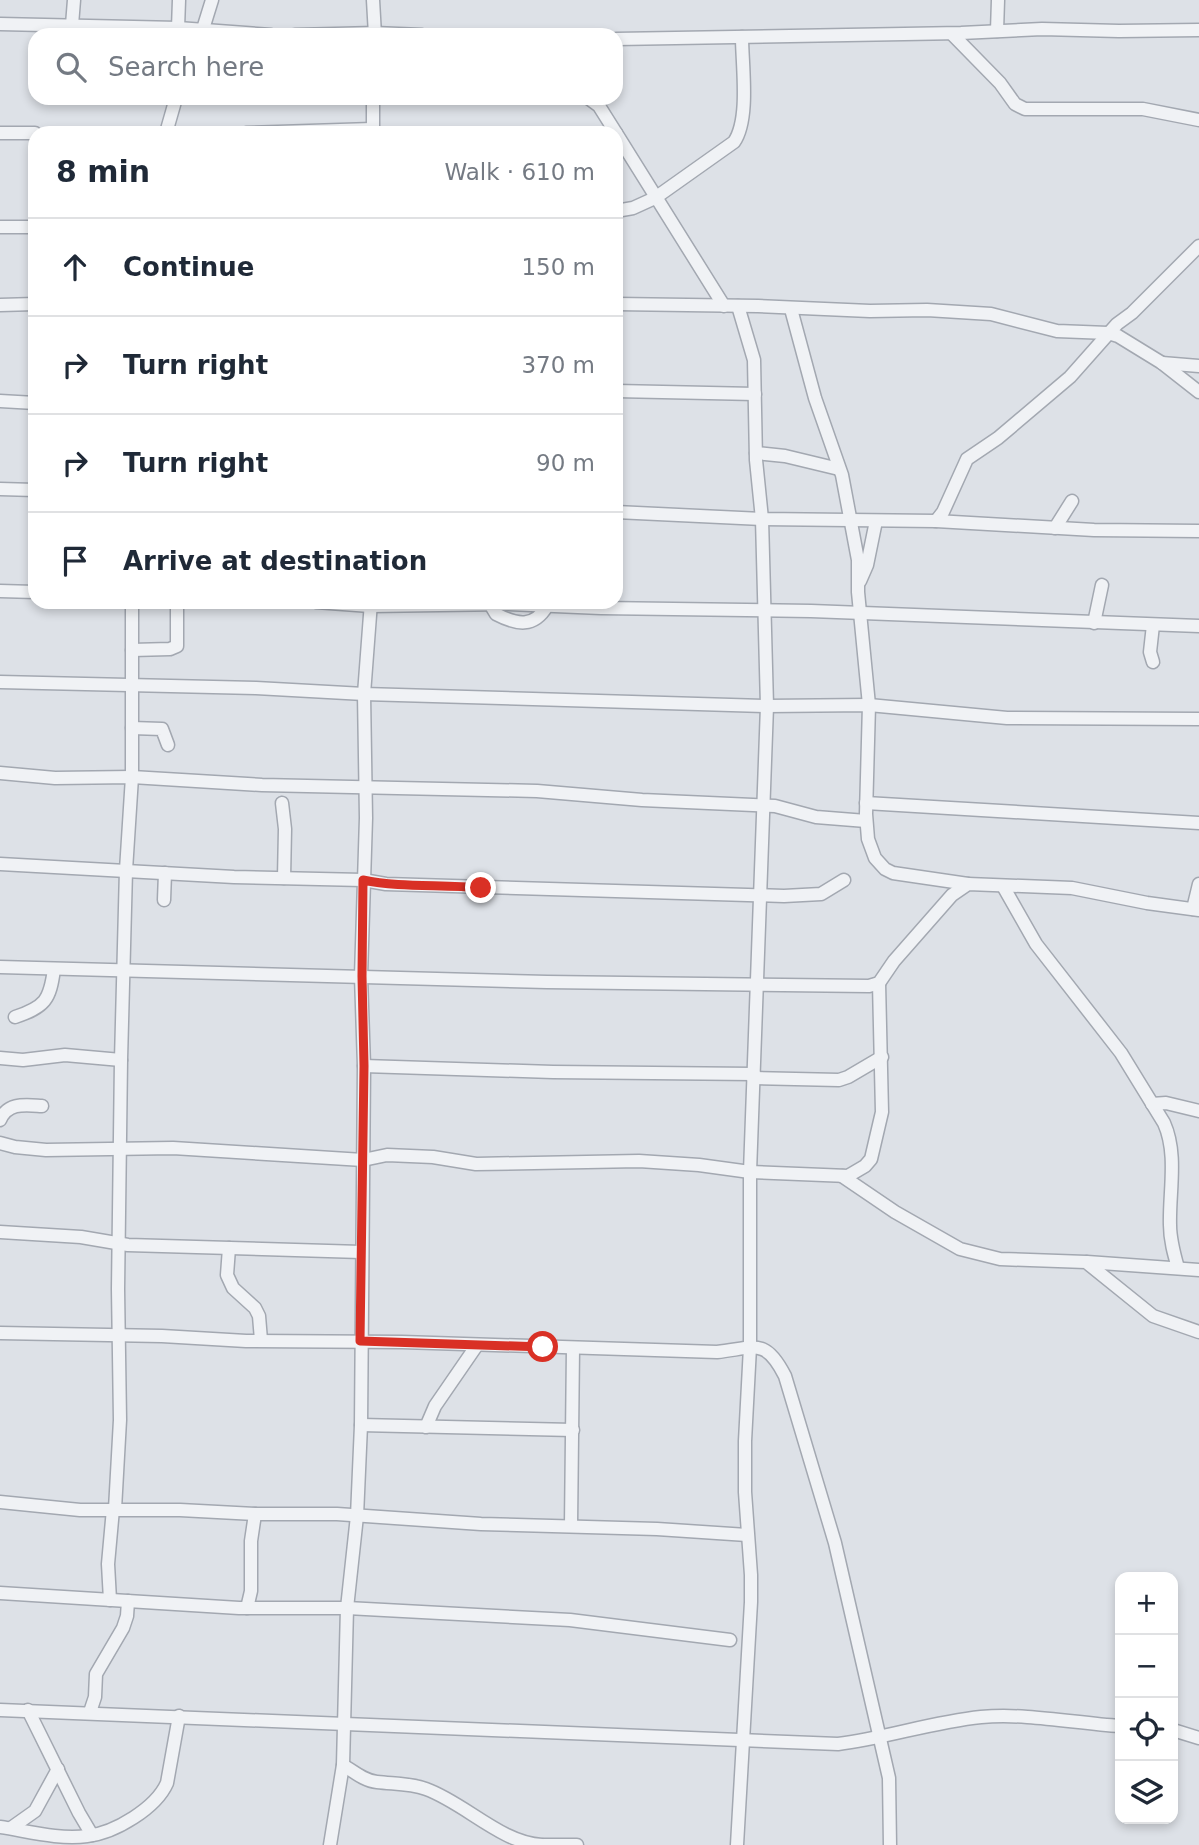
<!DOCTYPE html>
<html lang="en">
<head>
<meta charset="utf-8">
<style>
	body { margin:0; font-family:"DejaVu Sans",sans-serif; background:#f2f2f3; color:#1f2937 }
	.controls { position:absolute; right:21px; bottom:21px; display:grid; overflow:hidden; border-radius:14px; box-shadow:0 4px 10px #0003 }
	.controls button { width:63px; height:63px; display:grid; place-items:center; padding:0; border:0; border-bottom:2px solid #e0e1e3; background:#fff; color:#1f2937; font:35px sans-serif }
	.stop { position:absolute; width:21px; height:21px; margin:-16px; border:5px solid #d93025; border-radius:50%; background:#fff }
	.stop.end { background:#d93025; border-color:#fff; box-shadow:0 2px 7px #0008 }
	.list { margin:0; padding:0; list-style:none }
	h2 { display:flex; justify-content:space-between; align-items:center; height:91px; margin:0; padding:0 28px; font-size:30px }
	h2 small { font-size:23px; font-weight:400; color:#747a83 }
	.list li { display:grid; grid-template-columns:46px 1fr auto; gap:21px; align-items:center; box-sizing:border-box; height:98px; padding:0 28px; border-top:2px solid #e0e1e3 }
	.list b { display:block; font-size:26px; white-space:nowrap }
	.list em { font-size:23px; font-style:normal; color:#747a83 }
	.icon { flex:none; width:38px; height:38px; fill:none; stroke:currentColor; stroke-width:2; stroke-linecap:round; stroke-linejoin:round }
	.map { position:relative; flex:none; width:1199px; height:1845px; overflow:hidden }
	.search { position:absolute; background:#fff; box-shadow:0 4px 10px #0003; left:28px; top:28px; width:595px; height:77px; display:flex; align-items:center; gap:18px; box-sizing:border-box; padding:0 24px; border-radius:21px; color:#747a83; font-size:26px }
	.panel { position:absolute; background:#fff; box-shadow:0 4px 10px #0003; left:28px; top:126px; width:595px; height:483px; border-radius:21px }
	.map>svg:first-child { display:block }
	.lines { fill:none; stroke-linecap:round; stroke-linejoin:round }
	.minor-casing { stroke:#a3a8b1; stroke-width:15 }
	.minor { stroke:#f0f2f5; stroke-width:12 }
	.route { stroke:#d93025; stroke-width:9 }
</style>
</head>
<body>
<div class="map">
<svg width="1199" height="1845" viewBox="0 0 1199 1845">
	<rect width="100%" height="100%" fill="#dde1e7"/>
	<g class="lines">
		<defs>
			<g id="minor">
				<path d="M373 0 375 35"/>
				<path d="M0 24 178 28 271 35"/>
				<path d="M72 25 74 0"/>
				<path d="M178 28 179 0"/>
				<path d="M203 29 212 0"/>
				<path d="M997 31 998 0"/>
				<path d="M952 34 1000 83 1015 104 1025 109H1143L1199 120"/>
				<path d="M295 35 375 33 422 35"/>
				<path d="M616 39 961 33 1042 29 1119 31 1199 30"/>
				<path d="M588 98 599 106 616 133"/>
				<path d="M0 133H35"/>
				<path d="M166 133 176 98"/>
				<path d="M246 133 372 129"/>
				<path d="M373 133V98"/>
				<path d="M616 133 724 306"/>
				<path d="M616 211 633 208 655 198 734 142C750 119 742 65 742 37"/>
				<path d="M0 227H35"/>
				<path d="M616 304 758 306 870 311 927 310 991 314 1057 331 1108 333 1118 336 1162 363 1199 392"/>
				<path d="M0 305 35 304"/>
				<path d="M791 309 815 398 842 475 858 560V592L869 705 866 814 868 839 875 858 885 869 893 873 968 884"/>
				<path d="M1162 363 1199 366"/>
				<path d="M616 391 755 394"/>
				<path d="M0 401 35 403"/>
				<path d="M756 453 785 456 839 469"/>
				<path d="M0 489 35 490"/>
				<path d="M616 512 762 519 936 521 1094 530 1199 531"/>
				<path d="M936 521 943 512 967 459 998 438 1070 377 1117 324 1132 313 1199 246"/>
				<path d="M1055 528 1072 501"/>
				<path d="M860 581 867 565 876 521"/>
				<path d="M0 591 35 592"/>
				<path d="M316 602 370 606 508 604 601 608 811 611 1199 626"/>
				<path d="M490 604 496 614C517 625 534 628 547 606"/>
				<path d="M1094 623 1102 585"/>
				<path d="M1153 625 1150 652 1153 662"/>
				<path d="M132 650 170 649 177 646V602"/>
				<path d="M0 682 256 688 364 694 767 706 869 705 1007 718 1199 719"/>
				<path d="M132 728 162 729 168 745"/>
				<path d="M0 773 55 778 132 777 262 785 537 791 642 800 775 806 816 817 866 821"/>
				<path d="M282 803 285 829 284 878"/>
				<path d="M866 803 1199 823"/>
				<path d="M0 864 234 877 363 880 386 884 784 896 821 894 844 880"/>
				<path d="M1003 886 1036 944 1121 1053 1164 1123C1178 1154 1169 1192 1170 1225 1170 1240 1174 1254 1178 1268"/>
				<path d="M164 900 165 873"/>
				<path d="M1193 909 1199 884"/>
				<path d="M0 967 547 982 869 986 879 983 894 961 952 895 968 884 1072 888 1147 903 1199 910"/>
				<path d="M15 1017C45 1007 50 1000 54 969"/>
				<path d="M0 1058 23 1060 65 1055 121 1060"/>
				<path d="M364 1066 553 1072 754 1074"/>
				<path d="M753 1078 839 1080 848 1077 882 1057"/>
				<path d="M1152 1104 1166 1103 1199 1111"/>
				<path d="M0 1120C8 1102 25 1105 42 1106"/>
				<path d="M0 1143 15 1147 46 1150 173 1148 363 1160 387 1155 433 1157 476 1164 639 1161 699 1165 750 1172 848 1176 865 1166 871 1159 882 1112 879 983"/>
				<path d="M842 1176 895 1212 960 1249 1000 1259 1086 1262 1153 1316 1199 1332"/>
				<path d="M0 1232 81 1237 128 1245 361 1252"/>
				<path d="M229 1248 227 1275 233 1288 255 1308 259 1316 261 1340"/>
				<path d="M1087 1262 1199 1270"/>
				<path d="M0 1333 162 1336 246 1341 402 1342 717 1352C755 1348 765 1337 785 1376L835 1543 889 1778 890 1845"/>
				<path d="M361 1425 573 1430"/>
				<path d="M426 1427 435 1406 477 1345"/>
				<path d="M0 1502 80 1510H180L255 1514H337L481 1524 657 1529 747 1535"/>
				<path d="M115 1509 120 1420 118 1289 121 1060 126 870 132 777V602"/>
				<path d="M571 1525 573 1348"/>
				<path d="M0 1593 239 1608H347L570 1620 730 1640"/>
				<path d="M110 1600 108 1564 113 1509"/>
				<path d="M247 1608 251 1591V1541L255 1514"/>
				<path d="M0 1710 838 1744C886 1738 932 1722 981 1717 1027 1713 1074 1723 1120 1726"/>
				<path d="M28 1710 79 1813 92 1835"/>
				<path d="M90 1712 95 1697 96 1674 123 1628 127 1616 128 1601"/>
				<path d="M1173 1730 1199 1738"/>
				<path d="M343 1765C354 1772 365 1781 377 1782 394 1784 410 1783 426 1789 465 1803 501 1843 542 1845"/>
				<path d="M0 1827C27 1831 60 1840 87 1836 115 1833 156 1808 167 1783L179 1716"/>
				<path d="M11 1828 35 1811 58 1769"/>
				<path d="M330 1845 343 1765 347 1608 357 1516 361 1425 364 1066 361 976 366 818 364 694 371 602"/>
				<path d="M544 1845H577"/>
				<path d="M737 1845 751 1602V1575L745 1492V1441L750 1347V1172L767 706 762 519 756 460 754 360 738 306"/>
			</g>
		</defs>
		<use href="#minor" class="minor-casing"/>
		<use href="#minor" class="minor"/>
	</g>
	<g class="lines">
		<path class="route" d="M481 888C442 884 401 888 363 880L362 976 364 1066 360 1341 543 1347"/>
	</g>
</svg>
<div class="controls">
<button>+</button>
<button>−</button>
<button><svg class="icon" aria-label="locate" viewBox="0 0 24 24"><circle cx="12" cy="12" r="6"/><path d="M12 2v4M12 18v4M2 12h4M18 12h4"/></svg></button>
<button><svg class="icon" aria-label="layers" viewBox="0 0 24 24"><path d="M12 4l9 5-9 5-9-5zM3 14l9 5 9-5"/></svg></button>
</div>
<div class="stop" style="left:543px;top:1347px"></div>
<div class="stop end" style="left:481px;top:888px"></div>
<div class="search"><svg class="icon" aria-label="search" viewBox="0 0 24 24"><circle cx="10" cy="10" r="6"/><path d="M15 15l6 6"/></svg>Search here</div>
<section class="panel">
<h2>8 min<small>Walk · 610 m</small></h2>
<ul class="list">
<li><svg class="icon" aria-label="ahead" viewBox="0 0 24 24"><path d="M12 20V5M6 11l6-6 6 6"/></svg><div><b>Continue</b></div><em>150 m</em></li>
<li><svg class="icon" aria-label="right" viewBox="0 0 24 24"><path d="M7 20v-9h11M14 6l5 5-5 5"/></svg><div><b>Turn right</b></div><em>370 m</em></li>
<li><svg class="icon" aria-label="right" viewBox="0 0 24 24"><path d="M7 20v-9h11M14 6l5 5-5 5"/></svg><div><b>Turn right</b></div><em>90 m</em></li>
<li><svg class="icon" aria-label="arrive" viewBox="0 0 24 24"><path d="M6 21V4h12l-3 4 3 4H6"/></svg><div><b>Arrive at destination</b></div></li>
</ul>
</section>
</div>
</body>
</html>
